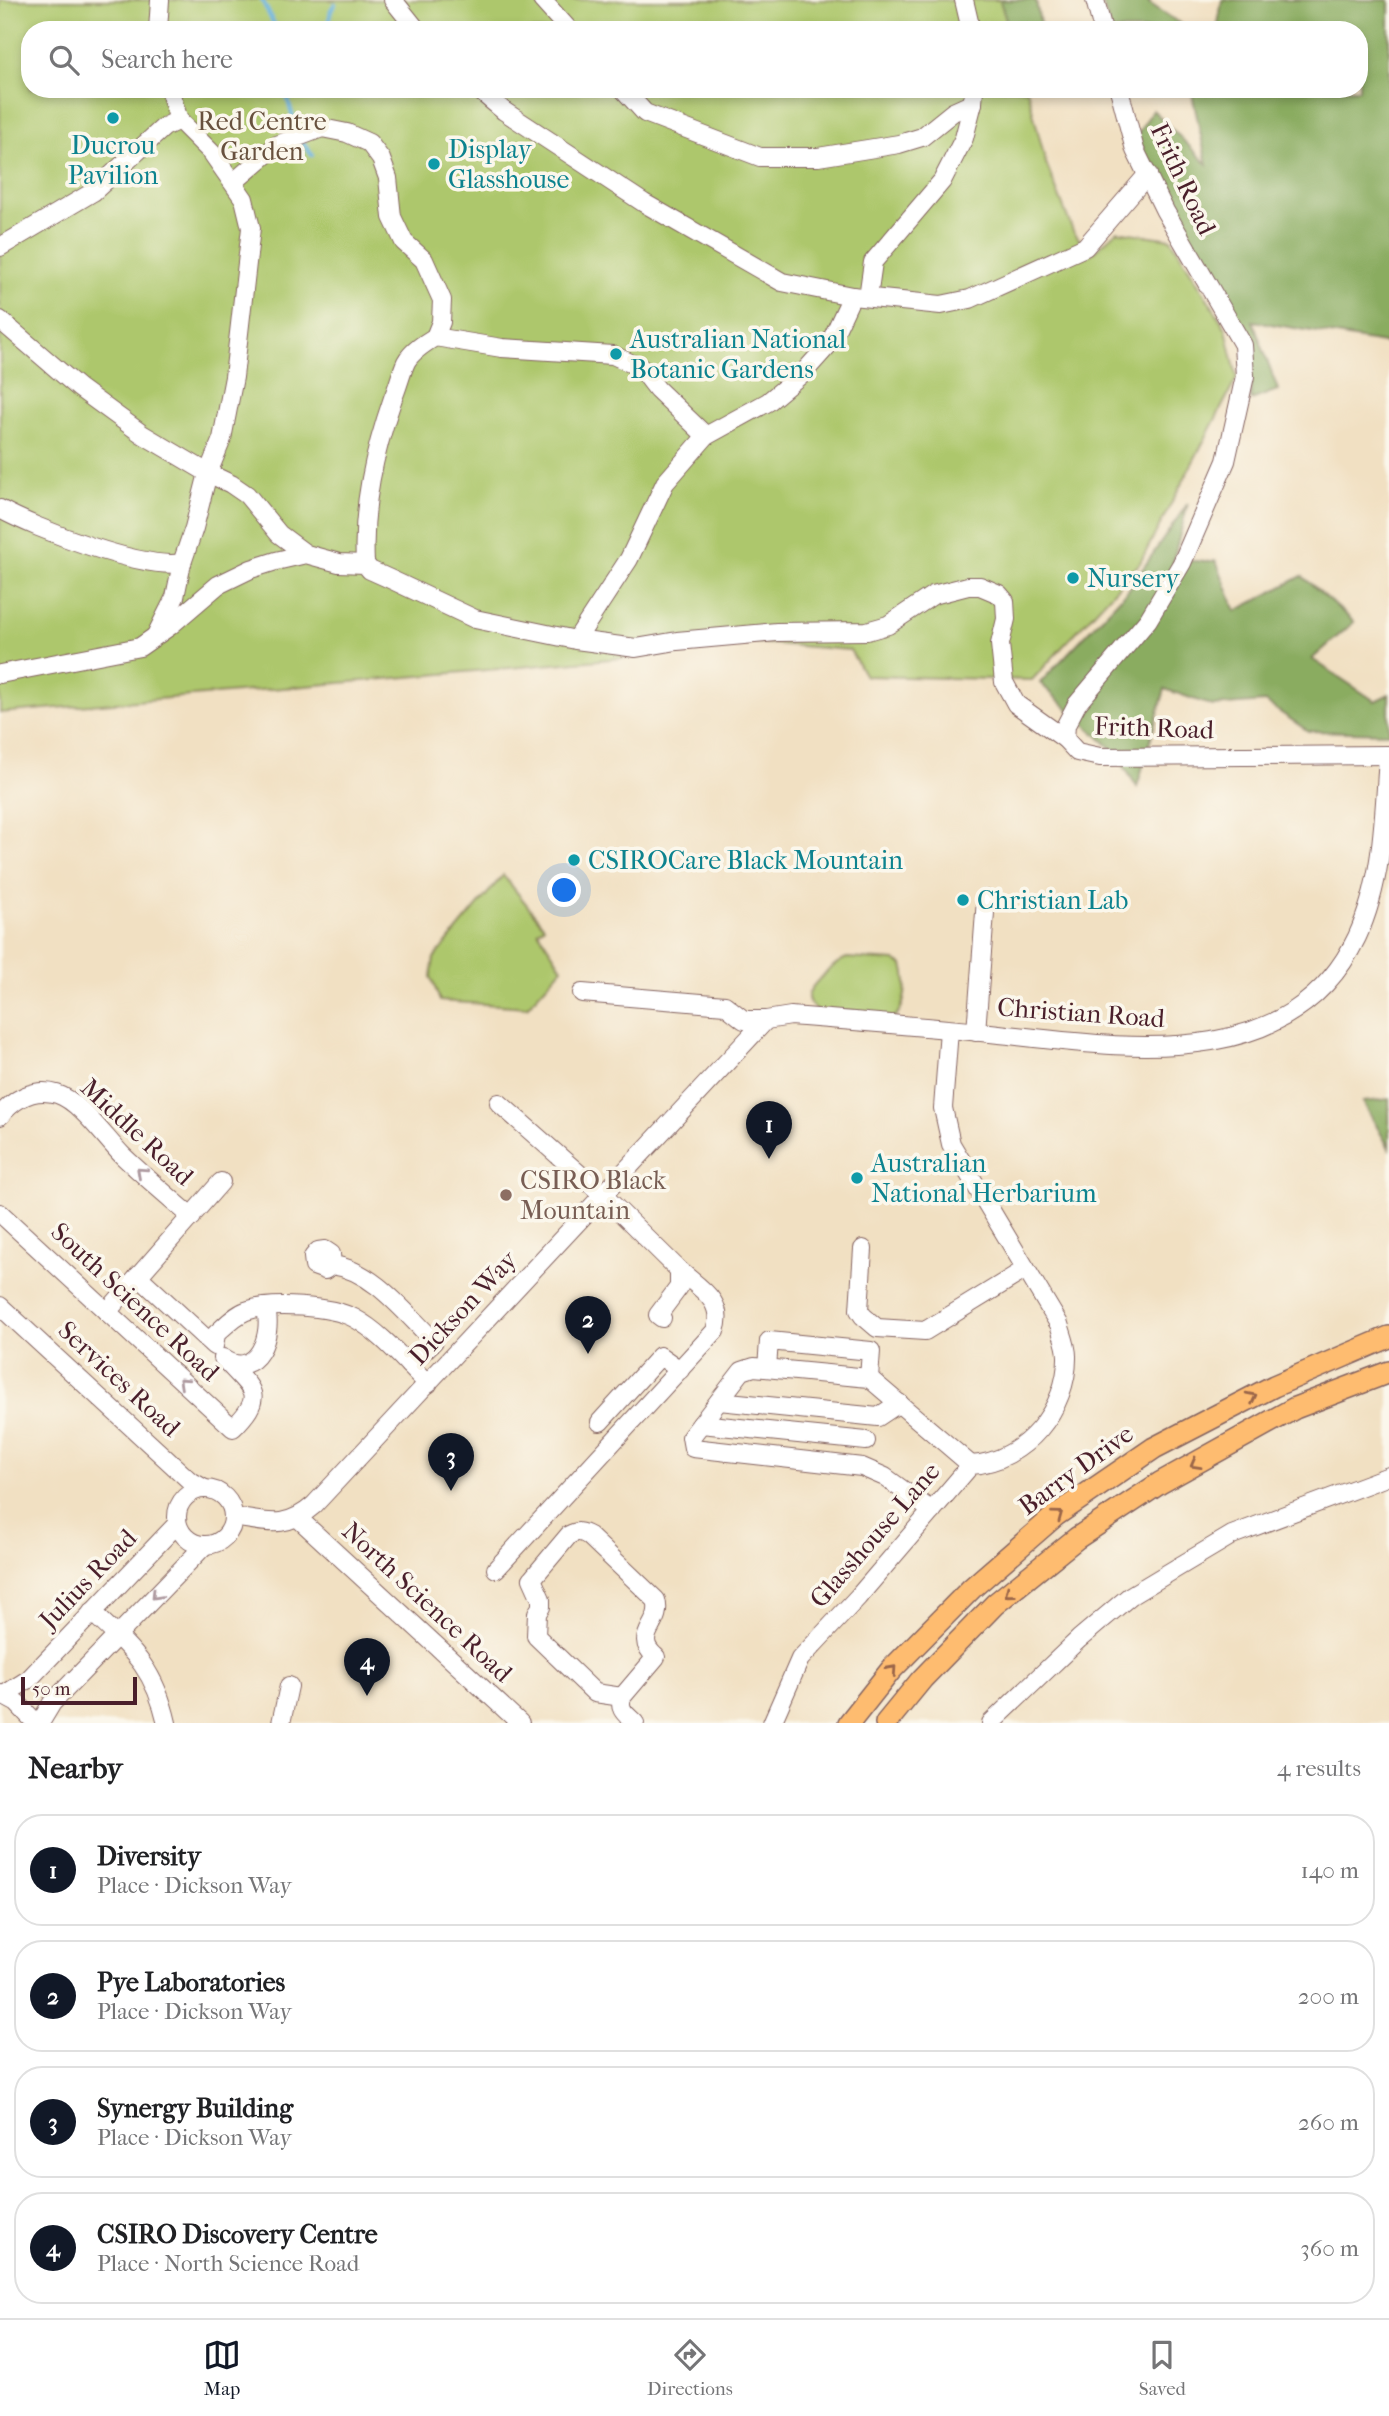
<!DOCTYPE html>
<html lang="en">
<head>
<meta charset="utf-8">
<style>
	body { margin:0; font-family:"IM FELL French Canon",serif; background:#f6f6f6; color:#202124 }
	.scale { position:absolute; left:21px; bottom:18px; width:116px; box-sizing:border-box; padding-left:7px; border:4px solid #4a1f2b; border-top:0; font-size:19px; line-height:24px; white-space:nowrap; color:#4a1f2b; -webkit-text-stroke:5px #fbf7ec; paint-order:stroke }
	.you { position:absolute; left:565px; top:891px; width:24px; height:24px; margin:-18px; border:5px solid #fff; border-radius:50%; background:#1a73e8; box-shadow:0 0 0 10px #1a73e833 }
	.badge { display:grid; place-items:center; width:46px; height:46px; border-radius:50%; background:#111827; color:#fff; font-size:23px; font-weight:700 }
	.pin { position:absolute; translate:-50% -58px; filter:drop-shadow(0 2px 4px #0008) }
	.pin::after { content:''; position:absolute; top:37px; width:24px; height:21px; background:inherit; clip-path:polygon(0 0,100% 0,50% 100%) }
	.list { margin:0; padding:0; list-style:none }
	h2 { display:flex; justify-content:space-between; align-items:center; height:91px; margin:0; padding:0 28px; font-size:30px }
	h2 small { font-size:23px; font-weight:400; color:#757577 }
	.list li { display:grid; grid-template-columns:46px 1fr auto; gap:21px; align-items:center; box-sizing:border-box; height:112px; margin:0 14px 14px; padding:0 14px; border:2px solid #e0e0e0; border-radius:28px }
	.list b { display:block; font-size:26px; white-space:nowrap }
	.list p { margin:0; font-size:23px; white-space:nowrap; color:#757577 }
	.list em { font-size:23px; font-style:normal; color:#757577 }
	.icon { flex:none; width:38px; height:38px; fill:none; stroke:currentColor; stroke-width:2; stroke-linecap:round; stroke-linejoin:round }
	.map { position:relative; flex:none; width:1389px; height:1723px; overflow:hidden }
	.search { position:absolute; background:#fff; box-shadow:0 4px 10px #0003; left:21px; right:21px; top:21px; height:77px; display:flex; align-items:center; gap:18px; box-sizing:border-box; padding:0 24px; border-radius:28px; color:#757577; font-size:26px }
	.sheet { height:595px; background:#fff }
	nav { display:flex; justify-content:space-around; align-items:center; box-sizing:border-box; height:98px; border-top:2px solid #e0e0e0; background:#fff; font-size:19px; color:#757577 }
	nav a { display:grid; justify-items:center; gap:4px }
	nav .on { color:#111827 }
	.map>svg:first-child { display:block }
	.green { fill:#adc76c; stroke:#7c734c; stroke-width:2 }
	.forest { fill:#8aac60; stroke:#6a6646; stroke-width:2 }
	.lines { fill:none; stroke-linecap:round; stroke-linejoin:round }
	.stream { stroke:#64b0dd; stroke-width:4.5 }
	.minor-casing { stroke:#846360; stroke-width:20 }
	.major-casing { stroke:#846360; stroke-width:24 }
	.minor { stroke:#fff; stroke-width:18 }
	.major { stroke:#febc70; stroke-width:21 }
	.oneway { stroke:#ae9aa0 }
	.oneway2 { stroke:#9b664a }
	.culture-dot { fill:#0f9aa8; stroke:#fbf7ec; stroke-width:2.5 }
	.education-dot { fill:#8d6e63; stroke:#fbf7ec; stroke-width:2.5 }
	.labels { text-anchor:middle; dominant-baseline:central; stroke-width:7; stroke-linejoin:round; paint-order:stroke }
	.park-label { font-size:26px; fill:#68513e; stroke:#fbf7ec }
	.culture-label { font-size:26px; fill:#0d838f; stroke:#fbf7ec; text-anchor:start }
	.street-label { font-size:26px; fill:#4a1f2b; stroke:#fbf7ec }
	.education-label { font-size:26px; fill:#785e54; stroke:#fbf7ec; text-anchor:start }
</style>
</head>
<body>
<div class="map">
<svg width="1389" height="1723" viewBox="0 0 1389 1723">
	<rect width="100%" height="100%" fill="#fbf7ec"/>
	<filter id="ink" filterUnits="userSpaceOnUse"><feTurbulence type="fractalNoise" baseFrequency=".0143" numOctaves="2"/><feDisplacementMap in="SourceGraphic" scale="14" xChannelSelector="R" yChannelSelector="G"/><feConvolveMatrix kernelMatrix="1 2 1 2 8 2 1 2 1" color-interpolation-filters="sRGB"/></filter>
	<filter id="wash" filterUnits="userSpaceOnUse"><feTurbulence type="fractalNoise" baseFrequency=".00686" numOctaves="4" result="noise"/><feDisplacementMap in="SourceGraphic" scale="28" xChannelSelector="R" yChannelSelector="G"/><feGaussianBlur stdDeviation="1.57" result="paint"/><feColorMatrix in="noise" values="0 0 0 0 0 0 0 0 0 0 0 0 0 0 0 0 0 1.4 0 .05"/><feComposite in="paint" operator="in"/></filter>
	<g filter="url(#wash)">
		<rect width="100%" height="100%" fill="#f1e0c2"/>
		<g class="green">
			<path d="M0 0H1000L1009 30H30V89H1027L1046 163 1073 231 1091 254 1117 231 1171 239 1226 329 1237 378 1140 563 1032 680 865 676 850 650 749 642 690 652 0 713Z"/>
			<path d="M503 875 544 926 538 931 562 968 527 1007 440 1001 431 977 434 958Z"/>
			<path d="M847 958 895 961 903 965C908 981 907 1008 893 1018L819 1012C814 1008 809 1005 808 998 807 987 837 961 847 958Z"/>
		</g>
		<g class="forest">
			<path d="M1000 0H1036L1041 30H1009Z"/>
			<path d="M1102 0H1150L1149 3 1190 30H1110Z"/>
			<path d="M1222 0H1389V344L1253 321 1278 390 1251 400 1250 350 1134 139 1153 110 1207 164 1191 89H1359V30H1217Z"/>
			<path d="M1188 503 1173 561H1216L1236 611 1302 576 1354 622 1312 659 1375 701 1389 694V733L1308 731 1265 702 1213 706 1165 689 1137 787 1115 752 1040 683 1128 590Z"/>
			<path d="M1389 1099V1148L1363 1102Z"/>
		</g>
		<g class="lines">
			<g class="stream">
				<path d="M262 0 277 30"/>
				<path d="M328 30 331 10 335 4"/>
				<path d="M290 89 288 100 297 132"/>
				<path d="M326 98V89"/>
				<path d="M301 140 312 155"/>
			</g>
		</g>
	</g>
	<g filter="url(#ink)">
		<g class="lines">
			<defs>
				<g id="minor">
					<path d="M393 0 417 30"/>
					<path d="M542 0 569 30"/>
					<path d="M964 0 971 30"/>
					<path d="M1095 0 1103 30"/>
					<path d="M158 30 160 0"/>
					<path d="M169 89 179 120 212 153 244 199 251 228 234 377 222 439 208 473 231 484 247 495 279 534 306 554"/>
					<path d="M478 89 504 111 644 203 782 282 852 296 941 305 970 299 1085 247 1148 174"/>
					<path d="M623 89 645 113 760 157H818L899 144 922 137 953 112 973 103"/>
					<path d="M1119 89 1135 150 1165 211 1243 345 1245 376 1226 461 1182 563 1148 620 1077 704 1066 725 1065 739 1077 752 1100 757 1389 755"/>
					<path d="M234 182 277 145 322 128 347 133 369 143 381 159 388 178 392 217 404 242 424 260 442 300 441 322 435 337"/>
					<path d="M0 247 93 192 164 127 179 120"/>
					<path d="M868 297 873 262 942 181 964 138 973 103 974 89"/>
					<path d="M0 320 79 388 142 434 208 473 194 528 182 563 175 597 157 633"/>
					<path d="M0 509C36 529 143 570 182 563"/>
					<path d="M365 564C362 505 374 453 393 398 398 387 401 373 406 362 412 351 425 343 435 337L502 348 613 355 641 368 657 389 706 436"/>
					<path d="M576 640 629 559 665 483 706 436 768 402 804 372 830 343 852 296"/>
					<path d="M0 674 140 647 170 626 218 585 251 569 276 561 306 554 339 563 365 564 370 570 390 579 475 619 576 640 636 648 677 641 777 632 867 631 888 625 933 595 968 586H980L999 594 1005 601 1006 619 1000 644 1004 682 1016 704 1065 739"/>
					<path d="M582 993 725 1005 744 1020H766L791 1016C854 1021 918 1026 981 1032 1109 1045 1288 1082 1357 937 1383 881 1384 816 1388 755"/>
					<path d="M976 1032 986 899"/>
					<path d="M499 1103 603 1195 679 1270V1287L658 1315 662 1318"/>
					<path d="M0 1116C14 1099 34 1087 57 1094 80 1101 105 1138 123 1156 145 1177 169 1197 192 1217"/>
					<path d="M0 1213 233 1428C267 1394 252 1390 225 1360"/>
					<path d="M863 1249 859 1310 863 1316 877 1328 925 1331 1026 1269"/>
					<path d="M332 1265 331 1254 325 1250 318 1251 313 1257 314 1266 325 1270 332 1265C373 1270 405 1313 434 1341L409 1365"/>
					<path d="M138 1276 214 1346 216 1334C225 1326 235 1315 246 1311 271 1302 331 1306 354 1318 382 1333 405 1362 428 1384"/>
					<path d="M0 1306 189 1480 203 1488"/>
					<path d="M107 1312 221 1182"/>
					<path d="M223 1358C256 1382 275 1333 265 1307"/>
					<path d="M767 1368 769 1341 871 1351 869 1378"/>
					<path d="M719 1401 878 1417 899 1403"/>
					<path d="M600 1422 660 1356 680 1370"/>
					<path d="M701 1424 866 1441"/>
					<circle cx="205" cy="1517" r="28"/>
					<path d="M932 1511 885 1477 862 1467 693 1448 691 1437 742 1371 754 1367 869 1378 971 1465"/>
					<path d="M233 1517C267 1522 286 1530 314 1505L766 1020"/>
					<path d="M299 1519 520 1723"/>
					<path d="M496 1569 715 1331C726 1301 699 1288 679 1270"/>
					<path d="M92 1612C132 1650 154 1667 167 1723"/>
					<path d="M0 1694 17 1703 36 1723"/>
					<path d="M4 1695 29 1679 177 1524"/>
					<path d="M622 1697 595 1693 536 1636 537 1613 541 1607V1599L532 1579 569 1535C577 1531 581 1531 589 1536L656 1600C664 1625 630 1635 656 1657L622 1697C618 1710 626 1714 635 1723"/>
					<path d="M40 1723 52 1703 204 1546"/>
					<path d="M281 1723 289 1686"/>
					<path d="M772 1723 800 1659 858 1597 971 1465C1025 1462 1068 1408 1067 1356 1067 1346 1062 1334 1059 1324L951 1144 943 1108 949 1030"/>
					<path d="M991 1723 1079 1639 1130 1596 1180 1566 1232 1535 1389 1476"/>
				</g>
				<g id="major">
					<path d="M849 1723 891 1670 972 1588 1056 1515 1154 1448 1274 1386 1389 1337"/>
					<path d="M886 1723 922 1679 995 1604 1077 1538 1160 1483 1295 1408 1389 1372"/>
				</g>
			</defs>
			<use href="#minor" class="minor-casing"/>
			<use href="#major" class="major-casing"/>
			<use href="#minor" class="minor"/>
			<use href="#major" class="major"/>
		</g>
		<defs><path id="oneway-chevron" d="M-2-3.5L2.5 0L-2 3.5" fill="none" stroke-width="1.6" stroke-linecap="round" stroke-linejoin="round" transform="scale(1.75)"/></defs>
		<g class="oneway">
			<use href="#oneway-chevron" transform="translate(141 1172) rotate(-138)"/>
			<use href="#oneway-chevron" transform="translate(183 1382) rotate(-137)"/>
			<use href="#oneway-chevron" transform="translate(156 1595) rotate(134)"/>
		</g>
		<g class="oneway2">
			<use href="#oneway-chevron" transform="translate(1252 1397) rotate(-27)"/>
			<use href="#oneway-chevron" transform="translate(1195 1464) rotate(151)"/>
			<use href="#oneway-chevron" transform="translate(1058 1515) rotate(-37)"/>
			<use href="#oneway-chevron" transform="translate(1009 1593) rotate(141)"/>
			<use href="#oneway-chevron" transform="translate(892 1670) rotate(-48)"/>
		</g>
	</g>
	<g class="culture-dot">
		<circle cx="113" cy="118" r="7"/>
		<circle cx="434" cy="164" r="7"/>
		<circle cx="616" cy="354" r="7"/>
		<circle cx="1073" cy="578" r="7"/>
		<circle cx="574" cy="860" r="7"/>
		<circle cx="963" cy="900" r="7"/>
		<circle cx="857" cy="1178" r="7"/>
	</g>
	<circle class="education-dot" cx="506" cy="1195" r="7"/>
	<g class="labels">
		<g class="park-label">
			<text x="262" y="121">Red Centre<tspan x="262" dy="30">Garden</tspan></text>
		</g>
		<g class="culture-label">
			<text x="113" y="145" text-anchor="middle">Ducrou<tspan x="113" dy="30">Pavilion</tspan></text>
			<text x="448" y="149">Display<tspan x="448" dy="30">Glasshouse</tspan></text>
			<text x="630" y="339">Australian National<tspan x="630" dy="30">Botanic Gardens</tspan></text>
			<text x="1087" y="578">Nursery</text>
			<text x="588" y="860">CSIROCare Black Mountain</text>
			<text x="977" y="900">Christian Lab</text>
			<text x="871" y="1163">Australian<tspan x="871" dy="30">National Herbarium</tspan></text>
		</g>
		<g class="street-label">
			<text transform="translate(1183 179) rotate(65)">Frith Road</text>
			<text transform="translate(1154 728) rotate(2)">Frith Road</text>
			<text transform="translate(1081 1013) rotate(4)">Christian Road</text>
			<text transform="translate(137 1132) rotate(43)">Middle Road</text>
			<text transform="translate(135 1302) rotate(43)">South Science Road</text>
			<text transform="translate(463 1308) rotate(-47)">Dickson Way</text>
			<text transform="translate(119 1379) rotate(43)">Services Road</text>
			<text transform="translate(1076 1470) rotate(-36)">Barry Drive</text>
			<text transform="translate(875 1535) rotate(-49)">Glasshouse Lane</text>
			<text transform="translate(88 1579) rotate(-46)">Julius Road</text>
			<text transform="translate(427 1602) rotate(43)">North Science Road</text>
		</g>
		<g class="education-label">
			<text x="520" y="1180">CSIRO Black<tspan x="520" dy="30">Mountain</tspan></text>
		</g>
	</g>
</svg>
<div class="scale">50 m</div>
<div class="you"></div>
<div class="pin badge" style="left:769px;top:1159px">1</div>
<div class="pin badge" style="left:588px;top:1354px">2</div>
<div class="pin badge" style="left:451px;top:1491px">3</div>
<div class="pin badge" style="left:367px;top:1696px">4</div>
<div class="search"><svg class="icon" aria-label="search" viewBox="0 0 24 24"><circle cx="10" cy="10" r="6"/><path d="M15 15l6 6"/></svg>Search here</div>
</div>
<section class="sheet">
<h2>Nearby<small>4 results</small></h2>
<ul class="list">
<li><span class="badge">1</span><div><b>Diversity</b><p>Place · Dickson Way</p></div><em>140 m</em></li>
<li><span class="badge">2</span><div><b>Pye Laboratories</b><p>Place · Dickson Way</p></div><em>200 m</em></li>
<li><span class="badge">3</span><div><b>Synergy Building</b><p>Place · Dickson Way</p></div><em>260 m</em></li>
<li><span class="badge">4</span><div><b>CSIRO Discovery Centre</b><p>Place · North Science Road</p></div><em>360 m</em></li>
</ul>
</section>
<nav>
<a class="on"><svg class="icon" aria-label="map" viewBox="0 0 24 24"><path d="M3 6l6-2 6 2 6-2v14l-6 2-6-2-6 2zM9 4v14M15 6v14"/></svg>Map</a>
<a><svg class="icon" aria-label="directions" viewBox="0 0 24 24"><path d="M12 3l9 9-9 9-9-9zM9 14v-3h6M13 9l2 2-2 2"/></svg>Directions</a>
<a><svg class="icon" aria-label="saved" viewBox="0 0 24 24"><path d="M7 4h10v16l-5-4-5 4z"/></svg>Saved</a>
</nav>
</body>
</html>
